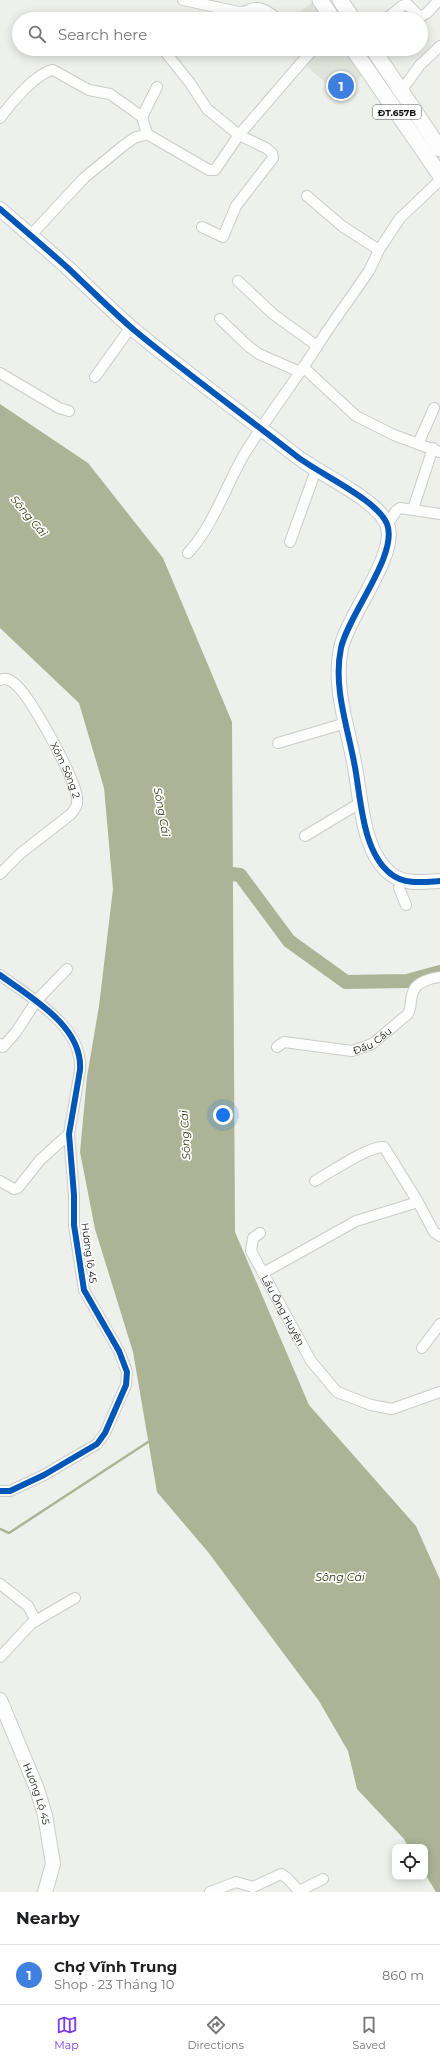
<!DOCTYPE html>
<html lang="en">
<head>
<meta charset="utf-8">
<style>
	body { margin:0; font-family:Montserrat,sans-serif; background:#f2f2f2; color:#202124 }
	.controls { position:absolute; right:12px; bottom:12px; display:grid; overflow:hidden; border-radius:8px; box-shadow:0 2px 10px #0003 }
	.controls button { width:36px; height:36px; display:grid; place-items:center; padding:0; border:0; border-bottom:1px solid #e0e0e0; background:#fff; color:#202124; font:20px sans-serif }
	.you { position:absolute; left:223px; top:1115px; width:14px; height:14px; margin:-10px; border:3px solid #fff; border-radius:50%; background:#1a73e8; box-shadow:0 0 0 6px #1a73e833 }
	.badge { display:grid; place-items:center; width:26px; height:26px; border-radius:50%; background:#7c3aed; color:#fff; font-size:13px; font-weight:700 }
	.pin { position:absolute; translate:-50% -50%; border:2px solid #fff; box-shadow:0 1px 4px #0006 }
	.list { margin:0; padding:0; list-style:none }
	h2 { display:flex; justify-content:space-between; align-items:center; height:52px; margin:0; padding:0 16px; font-size:17px }
	h2 small { font-size:13px; font-weight:400; color:#757577 }
	.list li { display:grid; grid-template-columns:26px 1fr auto; gap:12px; align-items:center; box-sizing:border-box; height:60px; padding:0 16px; border-top:1px solid #e0e0e0 }
	.list b { display:block; font-size:15px; white-space:nowrap }
	.list p { margin:0; font-size:13px; white-space:nowrap; color:#757577 }
	.list em { font-size:13px; font-style:normal; color:#757577 }
	.icon { flex:none; width:22px; height:22px; fill:none; stroke:currentColor; stroke-width:2; stroke-linecap:round; stroke-linejoin:round }
	.map { position:relative; flex:none; width:440px; height:1892px; overflow:hidden }
	.search { position:absolute; background:#fff; box-shadow:0 2px 10px #0003; left:12px; right:12px; top:12px; height:44px; display:flex; align-items:center; gap:10px; box-sizing:border-box; padding:0 14px; border-radius:22px; color:#757577; font-size:15px }
	.sheet { height:112px; background:#fff }
	nav { display:flex; justify-content:space-around; align-items:center; box-sizing:border-box; height:56px; border-top:1px solid #e0e0e0; background:#fff; font-size:11px; color:#757577 }
	nav a { display:grid; justify-items:center; gap:2px }
	nav .on { color:#7c3aed }
	.map>svg:first-child { display:block }
	.built { fill:#dfe3da }
	.water { fill:#acb495 }
	.lines { fill:none; stroke-linecap:round; stroke-linejoin:round }
	.stream { stroke:#acb495; stroke-width:2.5 }
	.river { stroke:#acb495; stroke-width:14 }
	.street-casing { stroke:#cbccc9; stroke-width:12 }
	.secondary-casing { stroke:#cbccc9; stroke-width:16 }
	.primary-casing { stroke:#cbccc9; stroke-width:17 }
	.street { stroke:#fcfdfc; stroke-width:10 }
	.secondary { stroke:#fcfdfc; stroke-width:14 }
	.primary { stroke:#fcfdfc; stroke-width:15 }
	.cycleway-casing { stroke:#fff; stroke-width:8 }
	.cycleway { stroke:#0057b8; stroke-width:6 }
	.labels { text-anchor:middle; dominant-baseline:central; stroke-width:3.5; stroke-linejoin:round; paint-order:stroke }
	.shield { fill:#fff; stroke:#595958; stroke-width:1 }
	.shield-label { font-size:9px; font-weight:bold; fill:#121210 }
	.street-label { font-size:10px; fill:#121210; stroke:#fff }
	.water-label { font-size:11px; font-style:italic; fill:#2d3500; stroke:#fff }
</style>
</head>
<body>
<div class="map">
<svg width="440" height="1892" viewBox="0 0 440 1892">
	<rect width="100%" height="100%" fill="#eef0ec"/>
	<g class="built">
		<path d="M313 2 325 19H298L295 15Z"/>
		<path d="M320 49H343L363 73 344 98 306 66Z"/>
	</g>
	<path class="water" d="M0 404 88 463 163 558 232 722 235 1232 309 1405 416 1526 440 1580V1892H436L425 1874V1847H408L404 1839 357 1789 348 1751 319 1701 208 1552 157 1492 133 1352 95 1229 80 1152 87 1077 99 1006 113 889 104 788 79 703 0 628Z"/>
	<g class="lines">
		<path class="stream" d="M0 1529 9 1533 148 1442"/>
		<path class="river" d="M214 872 240 875 289 941 346 982 407 981 440 972"/>
		<defs>
			<g id="street">
				<path d="M183 0 239 12C245 12 246 11 251 9 261 5 271 14 278 19"/>
				<path d="M386 19 402 6 407 4 420 17 427 13 439 0"/>
				<path d="M163 49 190 83 207 109 239 135 266 148 272 153 273 158 236 206 223 237 202 227"/>
				<path d="M401 91 420 65 440 46"/>
				<path d="M142 117 157 87"/>
				<path d="M0 118C10 104 36 73 53 70L89 90 110 94 127 106 142 117 147 134"/>
				<path d="M307 196 342 226 379 250"/>
				<path d="M30 236 84 178 123 146 134 138 147 134 209 170H215L239 135 313 49"/>
				<path d="M238 281 273 314 317 346"/>
				<path d="M220 319 248 346 259 354 300 372"/>
				<path d="M303 367 356 416 394 435 440 452"/>
				<path d="M0 373 59 408 69 411"/>
				<path d="M95 377 131 327"/>
				<path d="M418 444 434 408"/>
				<path d="M413 509 433 448"/>
				<path d="M387 525 396 511 400 508 440 514"/>
				<path d="M290 542 316 470"/>
				<path d="M188 553C215 523 225 487 245 453 270 412 300 375 325 334L369 271 379 250 400 218 440 180"/>
				<path id="s1" d="M0 680C6 677 12 681 16 685 32 699 75 778 77 798 78 806 75 809 71 814L21 853 0 874"/>
				<path d="M278 743 346 723"/>
				<path d="M305 836 360 803"/>
				<path d="M401 880 399 888 406 905"/>
				<path d="M0 975C31 998 83 1026 80 1070L69 1134 74 1195V1225L84 1290 119 1351 127 1372 126 1385 105 1433 97 1444 44 1475 10 1491H0"/>
				<path d="M0 1044 3 1047 16 1032 37 1000 67 969"/>
				<path id="s2" d="M277 1047 284 1042 352 1051 372 1044 408 1014C412 1006 410 999 413 992 416 982 431 978 440 977"/>
				<path d="M0 1181 14 1189 18 1188 40 1160 69 1134"/>
				<path d="M315 1181C329 1173 370 1145 384 1147L418 1202"/>
				<path d="M260 1233 253 1238 251 1251 263 1273"/>
				<path id="s3" d="M440 1236 434 1232 418 1202 356 1221 263 1273 311 1361 337 1392 371 1405 392 1409 440 1392"/>
				<path d="M422 1348 440 1324"/>
				<path d="M0 1584 28 1606 36 1621"/>
				<path d="M0 1657 32 1623 75 1598"/>
				<path d="M210 1892 236 1882 253 1887 281 1874 287 1878 299 1891 323 1879"/>
			</g>
			<g id="secondary">
				<path d="M0 209C23 229 47 249 70 270 91 290 112 311 134 330 186 373 241 413 295 455 317 473 377 499 387 524 399 554 348 615 341 648 333 686 347 725 354 762 361 795 361 851 391 874 404 885 424 882 440 881"/>
				<path id="s4" d="M0 1700 37 1789 45 1815 53 1864 45 1892"/>
			</g>
			<g id="primary">
				<path d="M320 0 333 19"/>
				<path d="M340 0 353 19"/>
				<path d="M353 49 440 175"/>
				<path d="M373 49 440 149"/>
			</g>
		</defs>
		<use href="#street" class="street-casing"/>
		<use href="#secondary" class="secondary-casing"/>
		<use href="#primary" class="primary-casing"/>
		<use href="#street" class="street"/>
		<use href="#secondary" class="secondary"/>
		<use href="#primary" class="primary"/>
		<defs>
			<g id="cycleway">
				<path d="M0 209C23 229 47 249 70 270 91 290 112 311 134 330 186 373 241 413 295 455 317 473 377 499 387 524 399 554 348 615 341 648 333 686 347 725 354 762 361 795 361 851 391 874 404 885 424 882 440 881"/>
				<path d="M0 975C31 998 83 1026 80 1070L69 1134 74 1195V1225L84 1290 119 1351 127 1372 126 1385 105 1433 97 1444 44 1475 10 1491H0"/>
			</g>
		</defs>
		<use href="#cycleway" class="cycleway-casing"/>
		<use href="#cycleway" class="cycleway"/>
	</g>
	<g class="labels">
		<rect class="shield" x="373" y="105" width="48" height="14" rx="3"/>
		<g class="shield-label">
			<text x="397" y="112">ĐT.657B</text>
		</g>
		<g class="street-label">
			<text stroke="none"><textPath href="#s1" startOffset="117">Xóm Sông 2</textPath></text>
			<text stroke="none"><textPath href="#s2" startOffset="100">Đầu Cầu</textPath></text>
			<text transform="translate(89 1253) rotate(82)">Hương lộ 45</text>
			<text stroke="none"><textPath href="#s3" startOffset="255">Lầu Ông Huyện</textPath></text>
			<text stroke="none"><textPath href="#s4" startOffset="101">Hương Lộ 45</textPath></text>
		</g>
		<g class="water-label">
			<text transform="translate(29 516) rotate(50)">Sông Cái</text>
			<text transform="translate(162 812) rotate(80)">Sông Cái</text>
			<text transform="translate(185 1135) rotate(-93)">Sông Cái</text>
			<text x="340" y="1577">Sông Cái</text>
		</g>
	</g>
</svg>
<div class="controls">
<button><svg class="icon" aria-label="locate" viewBox="0 0 24 24"><circle cx="12" cy="12" r="6"/><path d="M12 2v4M12 18v4M2 12h4M18 12h4"/></svg></button>
</div>
<div class="you"></div>
<div class="pin badge" style="left:341px;top:86px;background:#3f7fe0">1</div>
<div class="search"><svg class="icon" aria-label="search" viewBox="0 0 24 24"><circle cx="10" cy="10" r="6"/><path d="M15 15l6 6"/></svg>Search here</div>
</div>
<section class="sheet">
<h2>Nearby<small></small></h2>
<ul class="list">
<li><span class="badge" style="background:#3f7fe0">1</span><div><b>Chợ Vĩnh Trung</b><p>Shop · 23 Tháng 10</p></div><em>860 m</em></li>
</ul>
</section>
<nav>
<a class="on"><svg class="icon" aria-label="map" viewBox="0 0 24 24"><path d="M3 6l6-2 6 2 6-2v14l-6 2-6-2-6 2zM9 4v14M15 6v14"/></svg>Map</a>
<a><svg class="icon" aria-label="directions" viewBox="0 0 24 24"><path d="M12 3l9 9-9 9-9-9zM9 14v-3h6M13 9l2 2-2 2"/></svg>Directions</a>
<a><svg class="icon" aria-label="saved" viewBox="0 0 24 24"><path d="M7 4h10v16l-5-4-5 4z"/></svg>Saved</a>
</nav>
</body>
</html>
